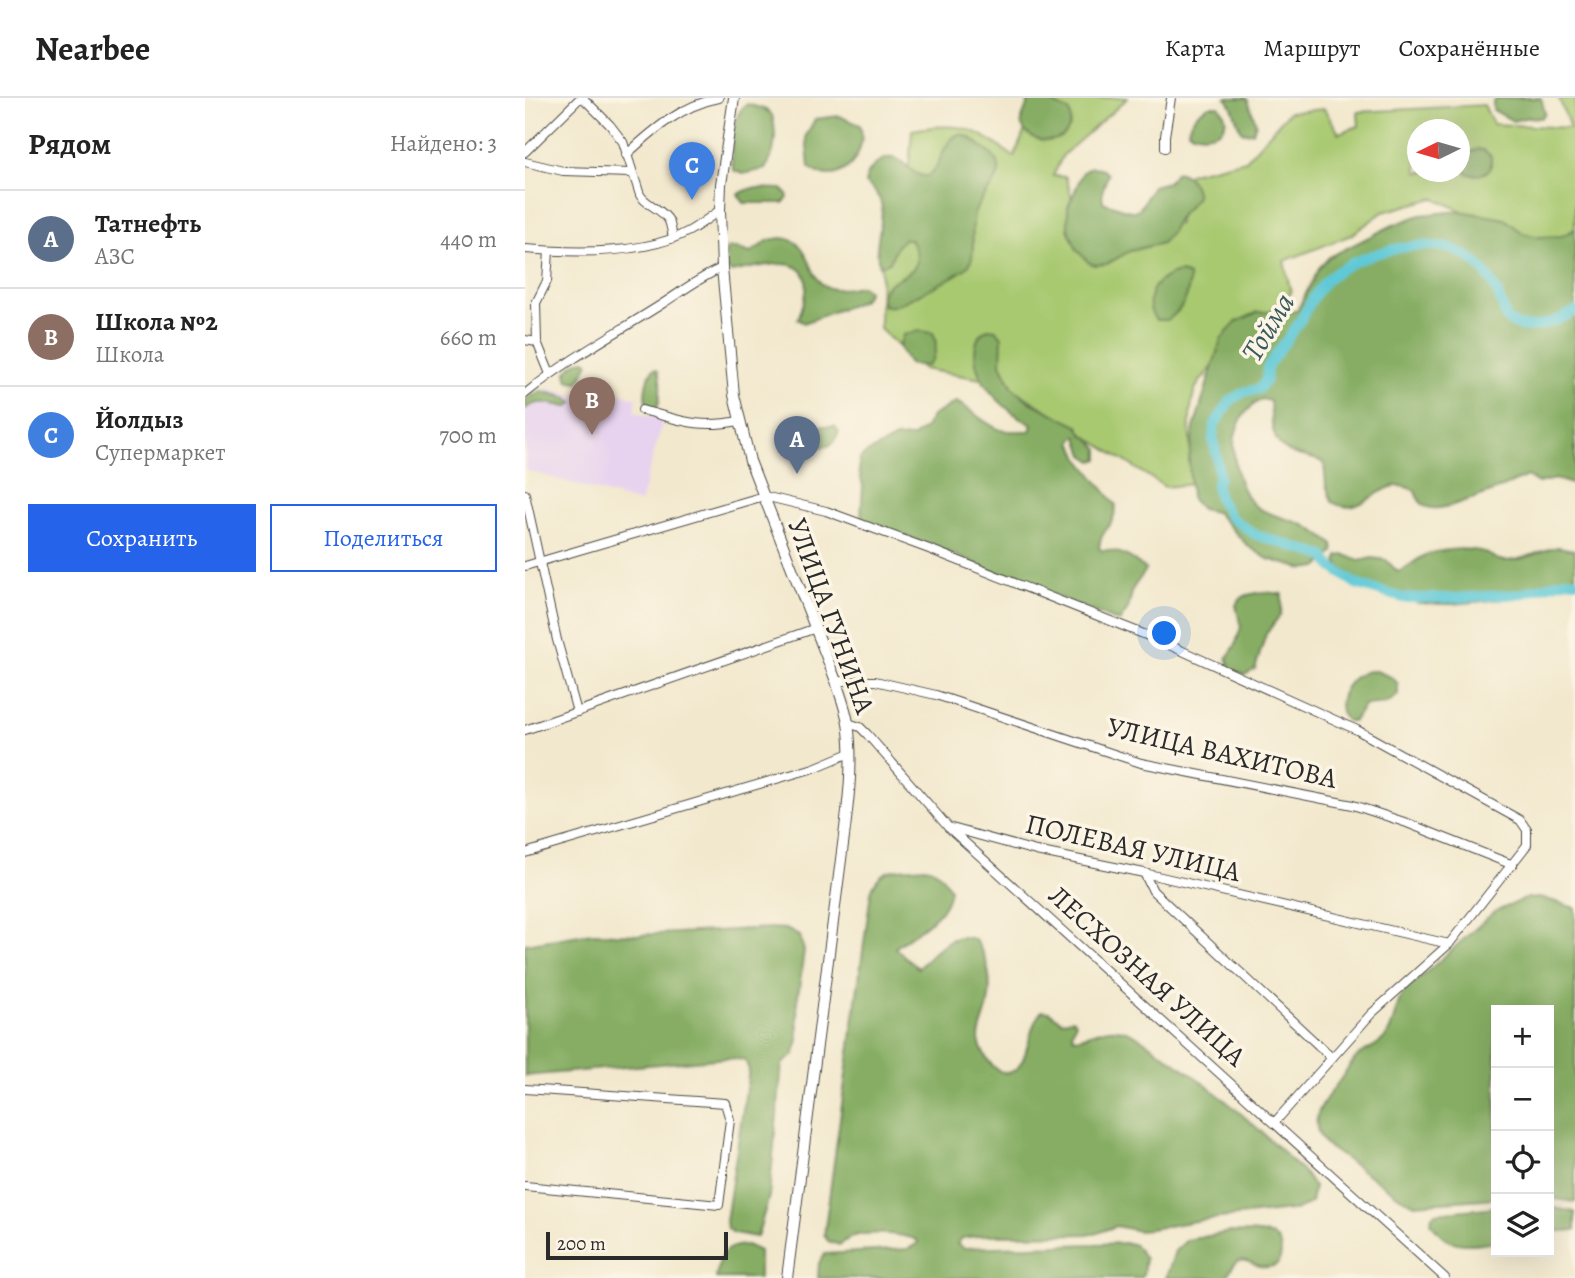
<!DOCTYPE html>
<html lang="ru">
<head>
<meta charset="utf-8">
<style>
	body { margin:0; font-family:Alegreya,serif; background:#f6f6f6; color:#222 }
	.controls { position:absolute; right:21px; bottom:21px; display:grid; overflow:hidden; border-radius:0px; box-shadow:0 7px 28px #0002 }
	.controls button { width:63px; height:63px; display:grid; place-items:center; padding:0; border:0; border-bottom:2px solid #e0e0e0; background:#fff; color:#222; font:35px sans-serif }
	.compass { position:absolute; left:882px; top:21px; width:63px; height:63px; border-radius:50%; background:#fff; box-shadow:0 7px 28px #0002; rotate:265deg }
	.scale { position:absolute; left:21px; bottom:18px; width:182px; box-sizing:border-box; padding-left:7px; border:4px solid #2b2b2b; border-top:0; font-size:19px; line-height:24px; white-space:nowrap; color:#2b2b2b; -webkit-text-stroke:5px #fcf5e5; paint-order:stroke }
	.you { position:absolute; left:640px; top:536px; width:24px; height:24px; margin:-18px; border:5px solid #fff; border-radius:50%; background:#1a73e8; box-shadow:0 0 0 10px #1a73e833 }
	.badge { display:grid; place-items:center; width:46px; height:46px; border-radius:50%; background:#2563eb; color:#fff; font-size:23px; font-weight:700 }
	.pin { position:absolute; translate:-50% -58px; filter:drop-shadow(0 2px 4px #0008) }
	.pin::after { content:''; position:absolute; top:37px; width:24px; height:21px; background:inherit; clip-path:polygon(0 0,100% 0,50% 100%) }
	.list { margin:0; padding:0; list-style:none }
	h2 { display:flex; justify-content:space-between; align-items:center; height:91px; margin:0; padding:0 28px; font-size:30px }
	h2 small { font-size:23px; font-weight:400; color:#767676 }
	.list li { display:grid; grid-template-columns:46px 1fr auto; gap:21px; align-items:center; box-sizing:border-box; height:98px; padding:0 28px; border-top:2px solid #e0e0e0 }
	.list b { display:block; font-size:26px; white-space:nowrap }
	.list p { margin:0; font-size:23px; white-space:nowrap; color:#767676 }
	.list em { font-size:23px; font-style:normal; color:#767676 }
	.actions { display:flex; gap:14px; padding:21px 28px }
	.actions a { flex:1; padding:16px 0; border:2px solid #2563eb; border-radius:0px; text-align:center; font-size:24px; color:#2563eb }
	.actions .main { background:#2563eb; color:#fff }
	.icon { flex:none; width:38px; height:38px; fill:none; stroke:currentColor; stroke-width:2; stroke-linecap:round; stroke-linejoin:round }
	.map { position:relative; flex:none; width:1050px; height:1180px; overflow:hidden }
	header { display:flex; align-items:center; gap:42px; box-sizing:border-box; height:98px; padding:0 35px; background:#fff; border-bottom:2px solid #e0e0e0 }
	header strong { font-size:33px }
	nav { display:flex; gap:38px; margin-inline-start:auto; font-size:24px }
	main { display:flex }
	aside { flex:1; background:#fff }
	.map>svg:first-child { display:block }
	.built { fill:#e7d2ef }
	.green { fill:#a9c971; stroke:#6a7a4e; stroke-width:2; fill-rule:evenodd }
	.forest { fill:#86ad63; stroke:#586c47; stroke-width:2 }
	.lines { fill:none; stroke-linecap:round; stroke-linejoin:round }
	.river { stroke:#5ec9d7; stroke-width:10 }
	.minor-casing { stroke:#494743; stroke-width:10 }
	.major-casing { stroke:#494743; stroke-width:12 }
	.minor { stroke:#fff; stroke-width:8 }
	.major { stroke:#fff; stroke-width:10 }
	.labels { text-anchor:middle; dominant-baseline:central; stroke-width:7; stroke-linejoin:round; paint-order:stroke }
	.street-label { font-size:28px; fill:#2b2b2b; stroke:#fcf5e5 }
	.water-label { font-size:30px; font-style:italic; fill:#3a5a5f; stroke:#fcf5e5 }
</style>
</head>
<body>
<header>
<strong>Nearbee</strong>
<nav><a>Карта</a><a>Маршрут</a><a>Сохранённые</a></nav>
</header>
<main>
<aside>
<h2>Рядом<small>Найдено: 3</small></h2>
<ul class="list">
<li><span class="badge" style="background:#5c6f8a">A</span><div><b>Татнефть</b><p>АЗС</p></div><em>440 m</em></li>
<li><span class="badge" style="background:#8d6e63">B</span><div><b>Школа №2</b><p>Школа</p></div><em>660 m</em></li>
<li><span class="badge" style="background:#3f7fe0">C</span><div><b>Йолдыз</b><p>Супермаркет</p></div><em>700 m</em></li>
</ul>
<div class="actions"><a class="main">Сохранить</a><a>Поделиться</a></div>
</aside>
<div class="map">
<svg width="1050" height="1180" viewBox="0 0 1050 1180">
	<rect width="100%" height="100%" fill="#fcf5e5"/>
	<filter id="ink" filterUnits="userSpaceOnUse"><feTurbulence type="fractalNoise" baseFrequency=".0143" numOctaves="2"/><feDisplacementMap in="SourceGraphic" scale="14" xChannelSelector="R" yChannelSelector="G"/><feConvolveMatrix kernelMatrix="1 2 1 2 8 2 1 2 1" color-interpolation-filters="sRGB"/></filter>
	<filter id="wash" filterUnits="userSpaceOnUse"><feTurbulence type="fractalNoise" baseFrequency=".00686" numOctaves="4" result="noise"/><feDisplacementMap in="SourceGraphic" scale="28" xChannelSelector="R" yChannelSelector="G"/><feGaussianBlur stdDeviation="1.57" result="paint"/><feColorMatrix in="noise" values="0 0 0 0 0 0 0 0 0 0 0 0 0 0 0 0 0 1.4 0 .05"/><feComposite in="paint" operator="in"/></filter>
	<g filter="url(#wash)">
		<rect width="100%" height="100%" fill="#f2e8cd"/>
		<path class="built" d="M69 288 112 300 109 314 138 322 115 405 0 372V307L22 290 64 301Z"/>
		<path class="green" d="M513 0H603L538 57 528 78 541 79 554 127 602 143 654 126 653 84 666 75 721 62 764 14 799 11 814 35 834 28 833 14 959 7 968 26 1045 30 1034 0H1050V165L909 100 858 114 826 137 759 163 766 195C748 211 674 276 669 294 661 324 666 356 669 386L640 389 479 285 398 271 355 231 356 162 383 81 387 32C438 24 447 28 489 59ZM892 32H934V74H892Z"/>
		<g class="forest">
			<path d="M505 0H527C529 10 538 9 545 14 553 52 498 49 496 23Z"/>
			<path d="M701 0H722L731 25 728 34 718 35C710 25 711 10 701 0Z"/>
			<path d="M973 0H1016L1020 15 1016 20 1004 19 988 23 968 12V4Z"/>
			<path d="M223 6 241 12 247 17C252 35 251 55 240 71L218 76 208 72C206 54 205 15 223 6Z"/>
			<path d="M684 8H694C714 32 683 43 663 33 664 22 674 13 684 8Z"/>
			<path d="M314 18 335 27C344 59 312 93 284 69L281 38 290 21Z"/>
			<path d="M434 36C444 37 449 43 457 49 495 75 460 86 450 114 444 131 452 154 444 167 439 175 378 205 368 208 364 209 361 208 358 207 348 171 413 187 385 141H379L371 149 365 164 355 168C343 138 375 107 340 85 342 71 359 54 374 62 386 69 388 79 403 78 418 67 416 44 434 36Z"/>
			<path d="M952 51 958 52 966 58V70C958 78 951 78 941 75L940 71 946 54Z"/>
			<path d="M566 69 575 70 583 76 577 94 578 104C584 107 589 107 595 110 619 120 616 104 628 88L643 84 651 74C664 76 670 86 672 99L654 119 645 135 637 145 605 153 582 166 570 167 564 165 552 152 543 131V109L558 74Z"/>
			<path d="M227 90 257 91 262 96 263 100 258 105H219L213 96Z"/>
			<path d="M935 113 980 121 998 135 1013 139 1037 138 1050 131V387L1030 381 1013 385 1002 378C983 387 966 395 946 401 926 407 898 422 890 393 855 372 842 424 807 404L801 387 799 365C790 360 783 360 773 357 745 350 747 327 745 303L737 301C726 307 718 315 713 328 704 349 711 388 727 405 737 416 766 421 781 428 790 432 799 440 808 446L809 454 793 469 778 471 743 461 723 448 691 414 676 411 666 400 664 361 669 330 696 241 711 224 733 214 772 213 794 170 804 159 866 128 895 117Z"/>
			<path d="M256 140C290 142 280 181 304 190 313 193 327 189 337 188L343 193 340 199 334 204 279 225 273 221C276 213 280 203 281 194 288 149 229 171 206 174L201 170V153L203 150H211L225 155 244 142Z"/>
			<path d="M656 174 664 178C665 197 658 212 642 222H631C615 201 631 177 656 174Z"/>
			<path d="M463 231 471 232 477 239 476 266 488 290 505 304 553 328 558 337 565 341 574 351V361L568 363 559 357 553 339H550L547 344 554 360 591 407C590 429 575 431 574 450L576 452C594 451 608 460 621 472L608 490 603 511 594 524 410 449 342 426 336 417 338 388 334 373 335 361 340 356 371 340 388 339 400 330 407 318 431 304C446 311 462 328 476 332 485 334 496 333 505 333L507 327C480 312 444 282 451 247 453 239 455 234 463 231Z"/>
			<path d="M394 233 408 235C413 245 411 260 402 268L384 266 374 249 378 237Z"/>
			<path d="M61 262 64 265 54 284 43 283 41 276C45 269 52 262 61 262Z"/>
			<path d="M129 271H132C137 279 136 304 131 311L122 307C118 296 121 279 129 271Z"/>
			<path d="M16 293 43 300 48 305 42 309C26 306 13 300 0 311V302Z"/>
			<path d="M276 322 294 328H310L314 334 309 344 303 348 291 349 286 338 260 341 257 339 258 328 264 323Z"/>
			<path d="M1033 449 1050 452V485L1018 489 980 501 926 506 894 505 849 495 816 470 812 464 813 458 820 457 835 463 847 460 861 462 873 474C883 470 891 461 901 457 915 451 940 450 955 453 965 455 969 463 980 463 1000 463 1014 452 1033 449Z"/>
			<path d="M738 494 757 496 756 516 741 536 730 571 720 577 706 571 702 560 710 548 716 529 711 507C717 496 726 496 738 494Z"/>
			<path d="M851 573 868 580 873 586V597L861 605 839 607 829 623H822C806 608 821 580 840 574 843 573 847 573 851 573Z"/>
			<path d="M400 769C414 771 418 780 425 791 422 820 389 833 370 850L393 870C409 856 426 830 450 842 464 861 468 887 462 910 460 920 454 931 454 941 455 955 473 983 490 972 504 962 503 928 517 913L524 914 537 923 548 921 551 924 547 934 549 940C564 939 576 929 591 931 607 932 621 944 634 953 686 988 735 1030 779 1075L789 1089 786 1104 774 1111 676 1122 614 1133 591 1128 570 1136 461 1137 437 1140 432 1146 439 1150 603 1145 610 1147 620 1160 618 1177 615 1180H293L294 1165 300 1156 383 1151 393 1145 392 1142C379 1136 343 1133 329 1138 324 1140 318 1144 314 1147L303 1143 299 1137 346 794C355 766 375 772 400 769Z"/>
			<path d="M1002 800H1018L1050 810V1104L1024 1100V912H971V1100L889 1106 875 1099 802 1048C779 1023 798 1005 815 982 821 974 827 962 835 956 844 950 855 947 862 937 869 927 871 908 877 896L969 814Z"/>
			<path d="M246 830 261 831 274 838 279 852 272 905 273 942 269 957 257 966 244 1098 232 1139 209 1135 202 1131 201 1123 224 972 220 962 202 960 0 978V846L67 835 114 837Z"/>
			<path d="M971 1109V1143C943 1147 923 1152 906 1124L907 1117 910 1115Z"/>
			<path d="M1024 1109 1050 1114V1132L1024 1134Z"/>
			<path d="M705 1134C728 1135 767 1129 753 1166 729 1180 716 1141 702 1180H641L650 1153 662 1142Z"/>
			<path d="M221 1147 234 1153V1180H191C195 1157 197 1148 221 1147Z"/>
		</g>
		<g class="lines">
			<path class="river" d="M1050 213C1033 223 998 239 981 220 964 156 927 138 865 152 845 157 822 165 806 178 791 191 783 210 773 226 763 241 751 255 742 270L741 282 734 291 719 294 705 303 689 328 688 342 692 359 694 379 691 387 694 400 705 419 731 437 799 458 807 469 831 486 878 500H930L995 496 1041 482 1050 483"/>
		</g>
	</g>
	<g filter="url(#ink)">
		<g class="lines">
			<defs>
				<g id="minor">
					<path d="M58 0 85 27 98 44 115 97C122 108 138 111 144 123 146 128 147 135 148 140"/>
					<path d="M640 50V38L646 0"/>
					<path d="M0 54 55 0"/>
					<path d="M101 57C128 32 157 7 194 0"/>
					<path d="M0 64 38 73 106 75"/>
					<path d="M0 151C48 155 121 157 164 133 175 127 185 119 195 112"/>
					<path d="M24 153 22 183 11 205 12 244 25 276"/>
					<path d="M0 242 12 244"/>
					<path d="M0 296C43 261 90 236 137 206 156 194 175 179 197 170"/>
					<path d="M117 312C155 322 173 331 214 323"/>
					<path d="M0 396 32 542 52 614"/>
					<path d="M0 468 239 398 301 413 404 451 631 541 832 632 995 722 1002 732V747L924 846 846 916 750 1024"/>
					<path d="M311 583H350L411 597 616 665 828 707 882 725 988 767"/>
					<path d="M323 625 335 629 342 636 423 729 511 753 619 775 924 846"/>
					<path d="M0 632 291 530"/>
					<path d="M423 729 920 1180"/>
					<path d="M0 755 289 670 325 655"/>
					<path d="M619 775 628 793 807 960"/>
					<path d="M0 991 200 1005 205 1022 194 1107 0 1088"/>
				</g>
				<path id="major" d="M209 0 196 86 195 112 197 170 209 297 225 363 311 583C315 597 321 611 323 625 329 665 323 707 318 746L262 1180"/>
			</defs>
			<use href="#minor" class="minor-casing"/>
			<use href="#major" class="major-casing"/>
			<use href="#minor" class="minor"/>
			<use href="#major" class="major"/>
		</g>
	</g>
	<g class="labels">
		<g class="street-label">
			<text transform="translate(306 518) rotate(70)">УЛИЦА ГУНИНА</text>
			<text transform="translate(697 655) rotate(13)">УЛИЦА ВАХИТОВА</text>
			<text transform="translate(608 750) rotate(13)">ПОЛЕВАЯ УЛИЦА</text>
			<text transform="translate(622 878) rotate(42)">ЛЕСХОЗНАЯ УЛИЦА</text>
		</g>
		<g class="water-label">
			<text transform="translate(743 229) rotate(-59)">Тойма</text>
		</g>
	</g>
</svg>
<div class="controls">
<button>+</button>
<button>−</button>
<button><svg class="icon" aria-label="locate" viewBox="0 0 24 24"><circle cx="12" cy="12" r="6"/><path d="M12 2v4M12 18v4M2 12h4M18 12h4"/></svg></button>
<button><svg class="icon" aria-label="layers" viewBox="0 0 24 24"><path d="M12 4l9 5-9 5-9-5zM3 14l9 5 9-5"/></svg></button>
</div>
<svg class="compass" viewBox="-18 -18 36 36"><path d="M0-13l5 13h-10z" fill="#e53935"/><path d="M0 13l5-13h-10z" fill="#767676"/></svg>
<div class="scale">200 m</div>
<div class="you"></div>
<div class="pin badge" style="left:272px;top:376px;background:#5c6f8a">A</div>
<div class="pin badge" style="left:67px;top:337px;background:#8d6e63">B</div>
<div class="pin badge" style="left:167px;top:102px;background:#3f7fe0">C</div>
</div>
</main>
</body>
</html>
